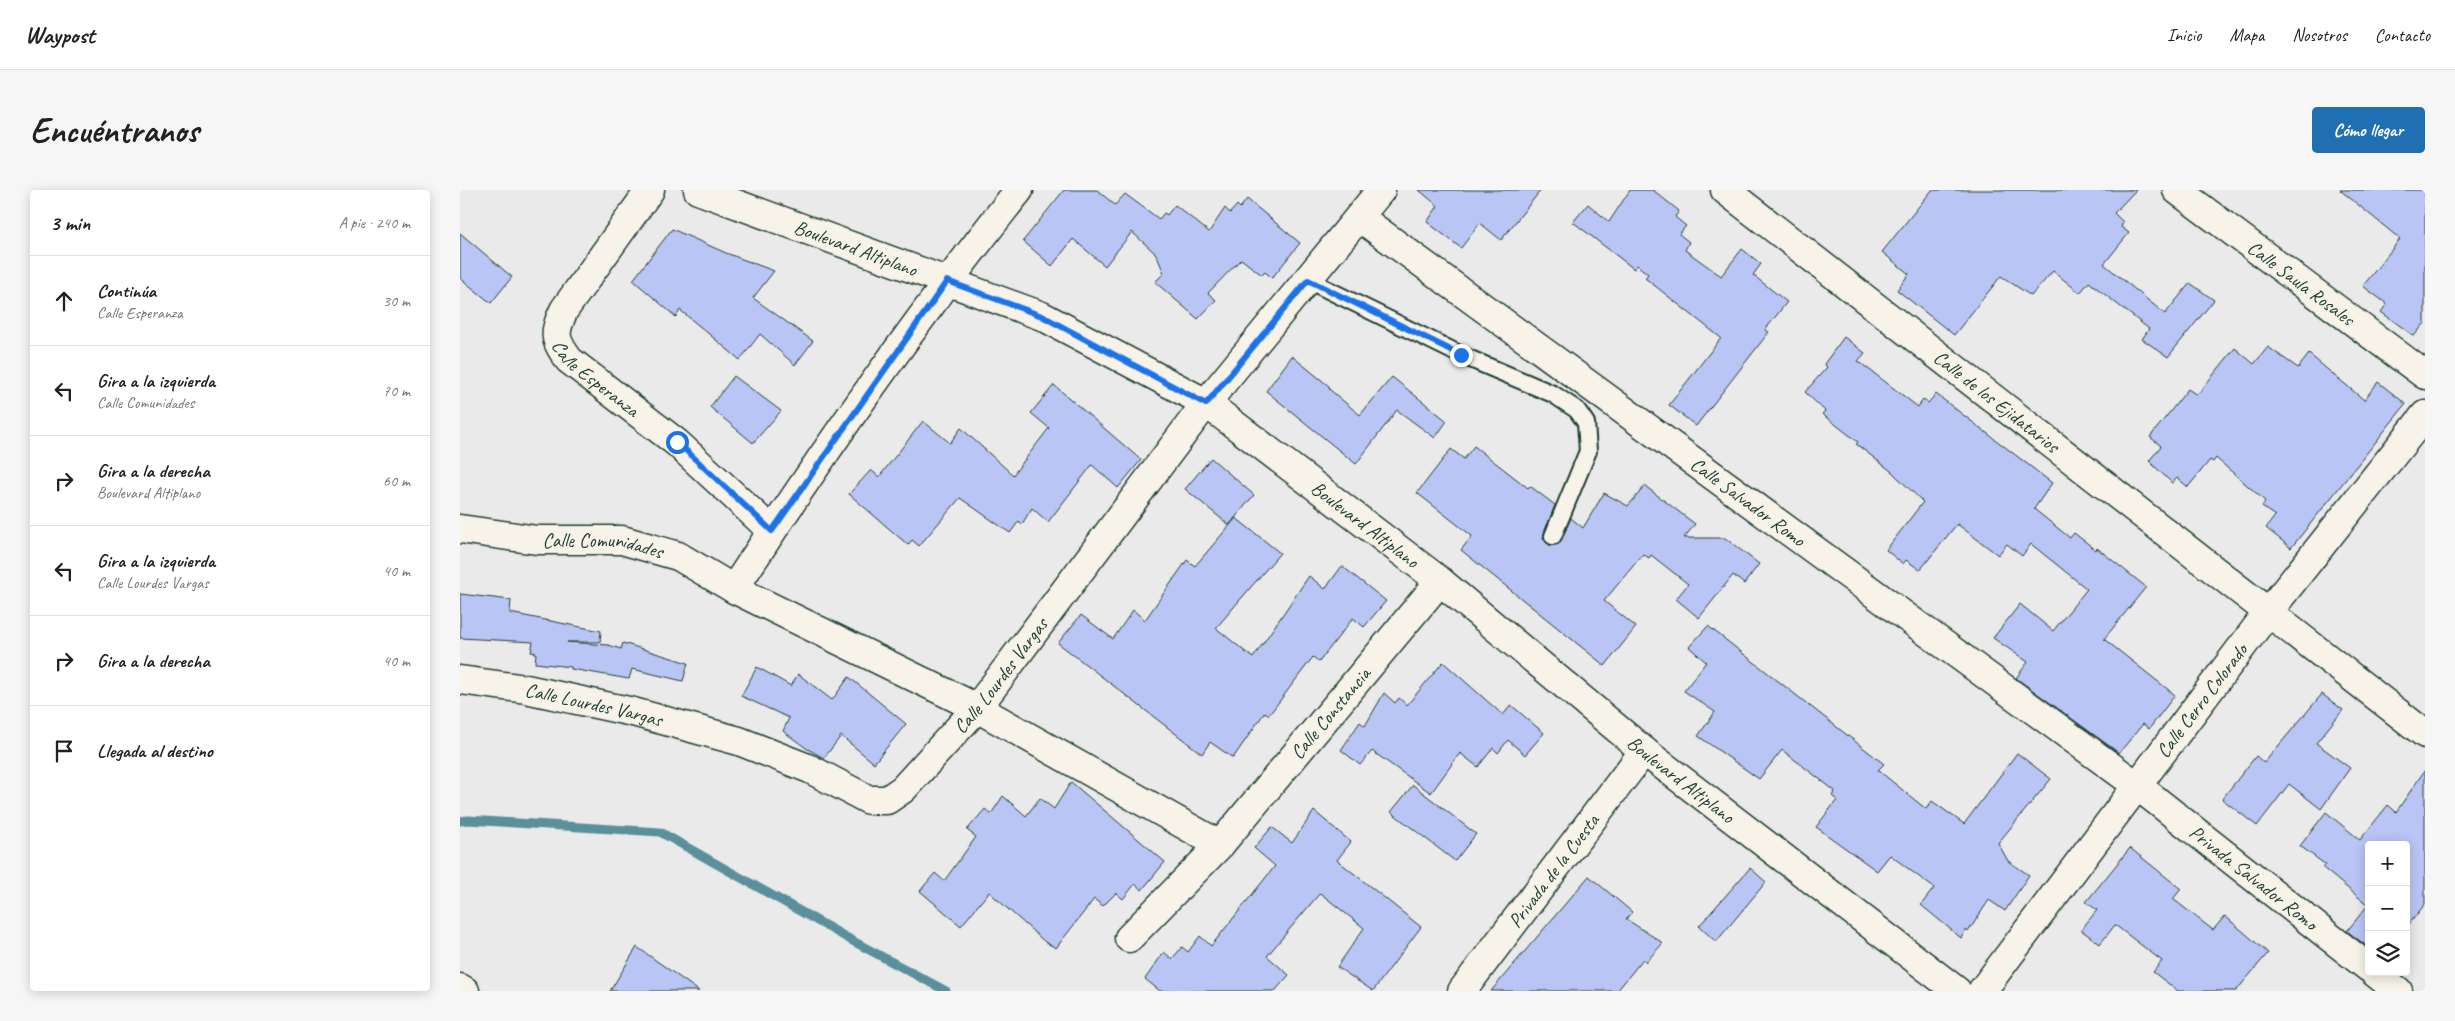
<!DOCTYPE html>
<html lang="es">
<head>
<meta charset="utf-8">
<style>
	body { margin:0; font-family:Caveat,sans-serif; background:#f6f6f6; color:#222 }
	.controls { position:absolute; right:15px; bottom:15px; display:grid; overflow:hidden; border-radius:5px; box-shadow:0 2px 12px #0003 }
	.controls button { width:45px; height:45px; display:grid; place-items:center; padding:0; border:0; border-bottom:1px solid #e0e0e0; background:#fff; color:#222; font:25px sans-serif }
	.stop { position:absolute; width:15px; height:15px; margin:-11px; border:4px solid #1a73e8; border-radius:50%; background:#fff }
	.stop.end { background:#1a73e8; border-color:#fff; box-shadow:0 1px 5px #0008 }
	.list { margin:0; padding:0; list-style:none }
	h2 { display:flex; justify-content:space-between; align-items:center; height:65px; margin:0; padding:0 20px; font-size:21px }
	h2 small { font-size:16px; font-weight:400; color:#767676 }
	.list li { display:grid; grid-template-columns:32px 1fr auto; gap:15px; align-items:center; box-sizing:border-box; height:90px; padding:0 20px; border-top:1px solid #e0e0e0 }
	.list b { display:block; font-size:19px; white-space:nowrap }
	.list p { margin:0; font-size:16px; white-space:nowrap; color:#767676 }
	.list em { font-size:16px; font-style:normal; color:#767676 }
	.icon { flex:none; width:28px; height:28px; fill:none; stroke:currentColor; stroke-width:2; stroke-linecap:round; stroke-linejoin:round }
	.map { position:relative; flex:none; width:1965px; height:801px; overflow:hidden; border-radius:5px }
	header { display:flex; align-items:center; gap:30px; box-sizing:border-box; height:70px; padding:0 25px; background:#fff; border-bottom:1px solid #e0e0e0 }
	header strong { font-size:24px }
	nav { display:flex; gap:28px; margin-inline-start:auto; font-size:18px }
	.intro { display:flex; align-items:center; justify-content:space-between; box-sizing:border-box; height:120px; padding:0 30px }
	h1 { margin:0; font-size:35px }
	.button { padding:12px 22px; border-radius:5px; background:#1f6fb2; color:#fff; font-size:18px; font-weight:700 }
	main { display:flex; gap:30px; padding:0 30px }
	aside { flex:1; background:#fff; border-radius:5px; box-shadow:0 2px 12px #0003 }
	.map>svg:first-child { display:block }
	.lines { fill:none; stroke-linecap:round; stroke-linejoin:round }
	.stream { stroke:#5a909c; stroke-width:9 }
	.building { fill:#b9c5f5; stroke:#1f3d34 }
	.lane-casing { stroke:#1f3d34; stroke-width:20 }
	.street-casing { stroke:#1f3d34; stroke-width:31 }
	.secondary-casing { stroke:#1f3d34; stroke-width:31 }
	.lane { stroke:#f7f3e8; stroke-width:16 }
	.street { stroke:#f7f3e8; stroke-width:28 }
	.secondary { stroke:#f7f3e8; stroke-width:28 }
	.route { stroke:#1a73e8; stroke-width:6 }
	.labels { text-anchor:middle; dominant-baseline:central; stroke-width:5; stroke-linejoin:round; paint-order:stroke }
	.street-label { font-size:20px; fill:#1f3d34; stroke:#f7f3e8 }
</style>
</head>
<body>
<header>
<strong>Waypost</strong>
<nav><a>Inicio</a><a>Mapa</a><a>Nosotros</a><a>Contacto</a></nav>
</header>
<div class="intro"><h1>Encuéntranos</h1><a class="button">Cómo llegar</a></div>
<main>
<aside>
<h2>3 min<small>A pie · 240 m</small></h2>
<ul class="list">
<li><svg class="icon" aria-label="ahead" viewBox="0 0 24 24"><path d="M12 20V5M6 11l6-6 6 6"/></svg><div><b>Continúa</b><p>Calle Esperanza</p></div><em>30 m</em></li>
<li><svg class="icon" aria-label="left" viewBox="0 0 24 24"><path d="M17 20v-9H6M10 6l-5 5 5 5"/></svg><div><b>Gira a la izquierda</b><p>Calle Comunidades</p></div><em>70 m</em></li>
<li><svg class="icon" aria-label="right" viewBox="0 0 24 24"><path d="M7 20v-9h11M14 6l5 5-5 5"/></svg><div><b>Gira a la derecha</b><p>Boulevard Altiplano</p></div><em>60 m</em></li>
<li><svg class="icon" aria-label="left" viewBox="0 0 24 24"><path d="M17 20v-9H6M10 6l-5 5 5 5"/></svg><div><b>Gira a la izquierda</b><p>Calle Lourdes Vargas</p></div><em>40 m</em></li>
<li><svg class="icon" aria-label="right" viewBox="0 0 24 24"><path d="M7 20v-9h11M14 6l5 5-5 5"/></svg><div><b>Gira a la derecha</b></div><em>40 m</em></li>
<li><svg class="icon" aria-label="arrive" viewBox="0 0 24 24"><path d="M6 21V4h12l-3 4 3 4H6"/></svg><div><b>Llegada al destino</b></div></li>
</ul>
</aside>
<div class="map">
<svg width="1965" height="801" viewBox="0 0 1965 801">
	<rect width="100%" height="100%" fill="#ebeaeb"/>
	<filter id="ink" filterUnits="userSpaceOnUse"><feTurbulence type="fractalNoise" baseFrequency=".02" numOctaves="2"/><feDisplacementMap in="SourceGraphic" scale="10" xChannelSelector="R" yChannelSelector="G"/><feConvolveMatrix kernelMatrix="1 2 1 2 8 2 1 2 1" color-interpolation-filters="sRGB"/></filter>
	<g filter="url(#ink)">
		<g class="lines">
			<path class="stream" d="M0 631 8 630 200 642 391 750 486 801"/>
		</g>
		<g class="building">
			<path d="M604 0H637L655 15 665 4 699 29 704 23 707 25 715 15 749 42 765 18 770 23 777 15 780 18 787 9 840 53 812 88 805 82 802 85 781 69 748 103 756 110 738 129 695 92 704 83 696 64 672 42 645 76 613 49 592 76 563 51Z"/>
			<path d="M959 0H1081L1041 50 1020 33 1001 58 967 32 978 16Z"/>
			<path d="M1170 0H1193L1219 21 1215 27 1226 36 1219 44 1229 52 1225 60 1261 86 1282 59 1301 74 1293 85 1327 112 1305 140 1309 142 1236 236 1209 215 1261 148 1185 88 1188 84 1177 75 1174 79 1113 32 1128 14 1149 32Z"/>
			<path d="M1472 0H1676L1654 23 1663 32 1661 37 1669 43 1644 74 1705 124 1730 93 1754 110 1708 167 1682 149 1689 139 1629 92 1620 103 1593 81 1571 106 1541 86 1494 145 1437 100 1449 84 1422 62Z"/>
			<path d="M1880 0H1965V133L1954 146 1921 122 1927 114 1903 96 1940 49Z"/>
			<path d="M212 39 266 63 314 81 293 108 353 151 335 175 300 144 280 170 220 120 216 127 173 90Z"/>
			<path d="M0 43 52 87 31 113 0 88Z"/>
			<path d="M1384 147 1405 163 1398 171 1458 217 1463 210 1468 213 1476 204 1592 293 1574 319 1610 348 1614 343 1636 360 1637 358 1686 397 1644 449 1715 505 1689 539 1683 534 1659 563 1556 488 1568 472 1533 448 1560 414 1593 441 1627 399 1571 354 1562 366 1547 354 1538 365 1497 334 1460 380 1446 370 1443 374 1426 360 1463 312 1431 281 1396 254 1398 252 1362 224 1365 221 1345 202 1367 177 1364 174Z"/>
			<path d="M1808 157 1838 178 1849 164 1904 210 1918 192 1946 214 1831 358 1806 338 1815 326 1802 317 1805 311 1756 268 1753 272 1750 270 1728 297 1717 288 1712 293 1689 271 1701 256 1690 247 1728 199 1737 205 1775 158 1794 174Z"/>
			<path d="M832 166 870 197 869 199 900 225 932 187 987 231 975 248 937 220 896 274 806 201Z"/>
			<path d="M274 186 321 221 293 253 250 217Z"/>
			<path d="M594 195 681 270 658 298 632 275 588 332 572 318 562 334 559 331 550 343 500 308 459 356 452 350 448 355 389 304 411 280 419 287 463 231 490 253 501 238 553 285 589 238 571 223Z"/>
			<path d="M1014 256 1068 298 1070 296 1095 315 1084 343 1083 348 1089 355 1099 354 1111 328 1123 338 1144 303 1168 316 1185 296 1235 334 1224 348H1265L1299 374 1284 394 1273 385 1239 428 1216 409 1228 394 1191 365 1189 368 1183 364 1144 411 1176 437 1145 476 1001 360 1012 346 957 303 991 259 1004 269Z"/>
			<path d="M751 268 794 305 769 335 725 299Z"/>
			<path d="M776 328 820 363 756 438 793 468 849 386 865 399 882 376 926 411 904 437 893 428 859 472 853 467 809 525 805 522 773 568 750 552 742 564 598 453 621 425 653 449 673 420 685 430 727 370 735 376Z"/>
			<path d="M0 404 51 410 50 423 141 441 140 452H107L148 455 161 459 163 453 228 473 223 491 172 479 169 489 111 479V477L75 473 76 463 71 462 73 452 0 448Z"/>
			<path d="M1248 436 1424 574 1418 580 1466 619 1472 611 1504 634 1557 563 1591 589 1538 653 1548 671 1569 685 1545 721 1529 710 1508 742 1506 740 1501 748 1461 715 1474 698 1430 665 1417 681 1356 637 1377 610 1372 606 1375 601 1322 560 1299 589 1238 546 1255 522 1224 501 1246 472 1229 457Z"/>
			<path d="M983 472 1043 525 1051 515 1084 543 1065 565 1048 550 1038 563 1033 558 1018 577 1000 563 971 603 912 561 900 575 881 560 900 532 905 536 924 503 935 513 939 508 947 515Z"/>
			<path d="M297 477 331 496 338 484 372 510 389 487 446 534 414 573 381 546 364 568 346 558 323 541 329 528 281 506Z"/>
			<path d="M1862 504 1883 520 1856 553 1890 578 1861 619 1829 594 1797 636 1762 609 1796 566 1804 573Z"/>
			<path d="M1965 580V714L1946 738V655H1909V758L1887 741 1908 715 1863 678 1866 675 1840 656 1866 622 1900 650 1928 615 1936 622Z"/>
			<path d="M611 592 705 672 682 700 675 694 663 709 656 703 643 716 634 709 596 758 585 752 529 702 501 736 460 701 475 683 484 691 516 647 507 640 525 619 531 624 543 606 566 626 580 608 594 619Z"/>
			<path d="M953 595 1016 644 995 671 931 622Z"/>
			<path d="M854 621 891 652 877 670 961 737 913 801 877 777 904 738 860 703 807 766 829 785 815 801H700L685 789 704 762 712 769 722 757 728 762 740 746 751 756 815 676 794 658 812 637 832 653Z"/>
			<path d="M1670 658 1721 699 1713 709 1753 740 1765 726 1808 763 1776 801H1718L1693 782 1702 771 1655 735 1640 754 1621 740 1637 720 1626 712Z"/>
			<path d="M1290 678 1306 692 1256 752 1239 736Z"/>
			<path d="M1129 686 1172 722 1166 729 1203 753 1186 772 1183 769 1157 801H1031Z"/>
			<path d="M177 757 239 801H150Z"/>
		</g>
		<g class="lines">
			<defs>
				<path id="lane" d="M848 90 1001 165 1093 204 1117 220 1126 233 1128 261 1093 346"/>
				<g id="street">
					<path id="s1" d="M190 0 104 120C93 144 94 149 109 170L217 253 312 341"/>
					<path id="s2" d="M1265 0 1965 544"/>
					<path id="s3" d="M1717 0 1965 185"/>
					<path id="s4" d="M899 27 1679 597 1909 778"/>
					<path id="s5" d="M0 339 77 350H162L218 366 274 399 517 518 760 655"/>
					<path d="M274 399C363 262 457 128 559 0"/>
					<path id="s6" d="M0 490 66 499 173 522 279 551 350 579 409 610H427L443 599 517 518 746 213 921 0"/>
					<path id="s7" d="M669 748 760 655 980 391"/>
					<path d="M1914 782 1938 801"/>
					<path d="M0 798 5 801"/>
					<path id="s8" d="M1002 801 1184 561"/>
				</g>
				<g id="secondary">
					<path id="s9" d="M238 0 582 126 746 213 980 391 1184 561 1497 801"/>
					<path id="s10" d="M1522 801 1809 421 1965 225"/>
				</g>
			</defs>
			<use href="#lane" class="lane-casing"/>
			<use href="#street" class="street-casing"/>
			<use href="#secondary" class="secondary-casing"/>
			<use href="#lane" class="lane"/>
			<use href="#street" class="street"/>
			<use href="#secondary" class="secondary"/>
		</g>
	</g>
	<g class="lines" filter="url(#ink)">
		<path class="route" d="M217 252 312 341 487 91 582 126 746 214 848 90 1001 165"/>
	</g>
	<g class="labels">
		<g class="street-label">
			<text stroke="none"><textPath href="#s9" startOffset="168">Boulevard Altiplano</textPath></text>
			<text stroke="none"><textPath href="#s3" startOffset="155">Calle Saula Rosales</textPath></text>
			<text stroke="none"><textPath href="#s1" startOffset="234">Calle Esperanza</textPath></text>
			<text stroke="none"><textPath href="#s2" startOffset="344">Calle de los Ejidatarios</textPath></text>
			<text stroke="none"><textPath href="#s4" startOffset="482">Calle Salvador Romo</textPath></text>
			<text stroke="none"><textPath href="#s9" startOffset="752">Boulevard Altiplano</textPath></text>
			<text stroke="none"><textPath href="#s5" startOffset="144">Calle Comunidades</textPath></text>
			<text stroke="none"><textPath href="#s6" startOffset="616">Calle Lourdes Vargas</textPath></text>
			<text stroke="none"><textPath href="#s10" startOffset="364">Calle Cerro Colorado</textPath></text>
			<text stroke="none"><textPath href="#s6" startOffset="136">Calle Lourdes Vargas</textPath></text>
			<text stroke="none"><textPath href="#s7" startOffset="302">Calle Constancia</textPath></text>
			<text stroke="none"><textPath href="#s9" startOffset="1158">Boulevard Altiplano</textPath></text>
			<text stroke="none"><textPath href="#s8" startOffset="151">Privada de la Cuesta</textPath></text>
			<text stroke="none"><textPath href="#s4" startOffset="1112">Privada Salvador Romo</textPath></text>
		</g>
	</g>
</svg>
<div class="controls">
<button>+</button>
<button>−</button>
<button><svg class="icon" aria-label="layers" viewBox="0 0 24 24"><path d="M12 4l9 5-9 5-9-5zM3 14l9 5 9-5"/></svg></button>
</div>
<div class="stop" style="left:217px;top:252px"></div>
<div class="stop end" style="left:1001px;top:165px"></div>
</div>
</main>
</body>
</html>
